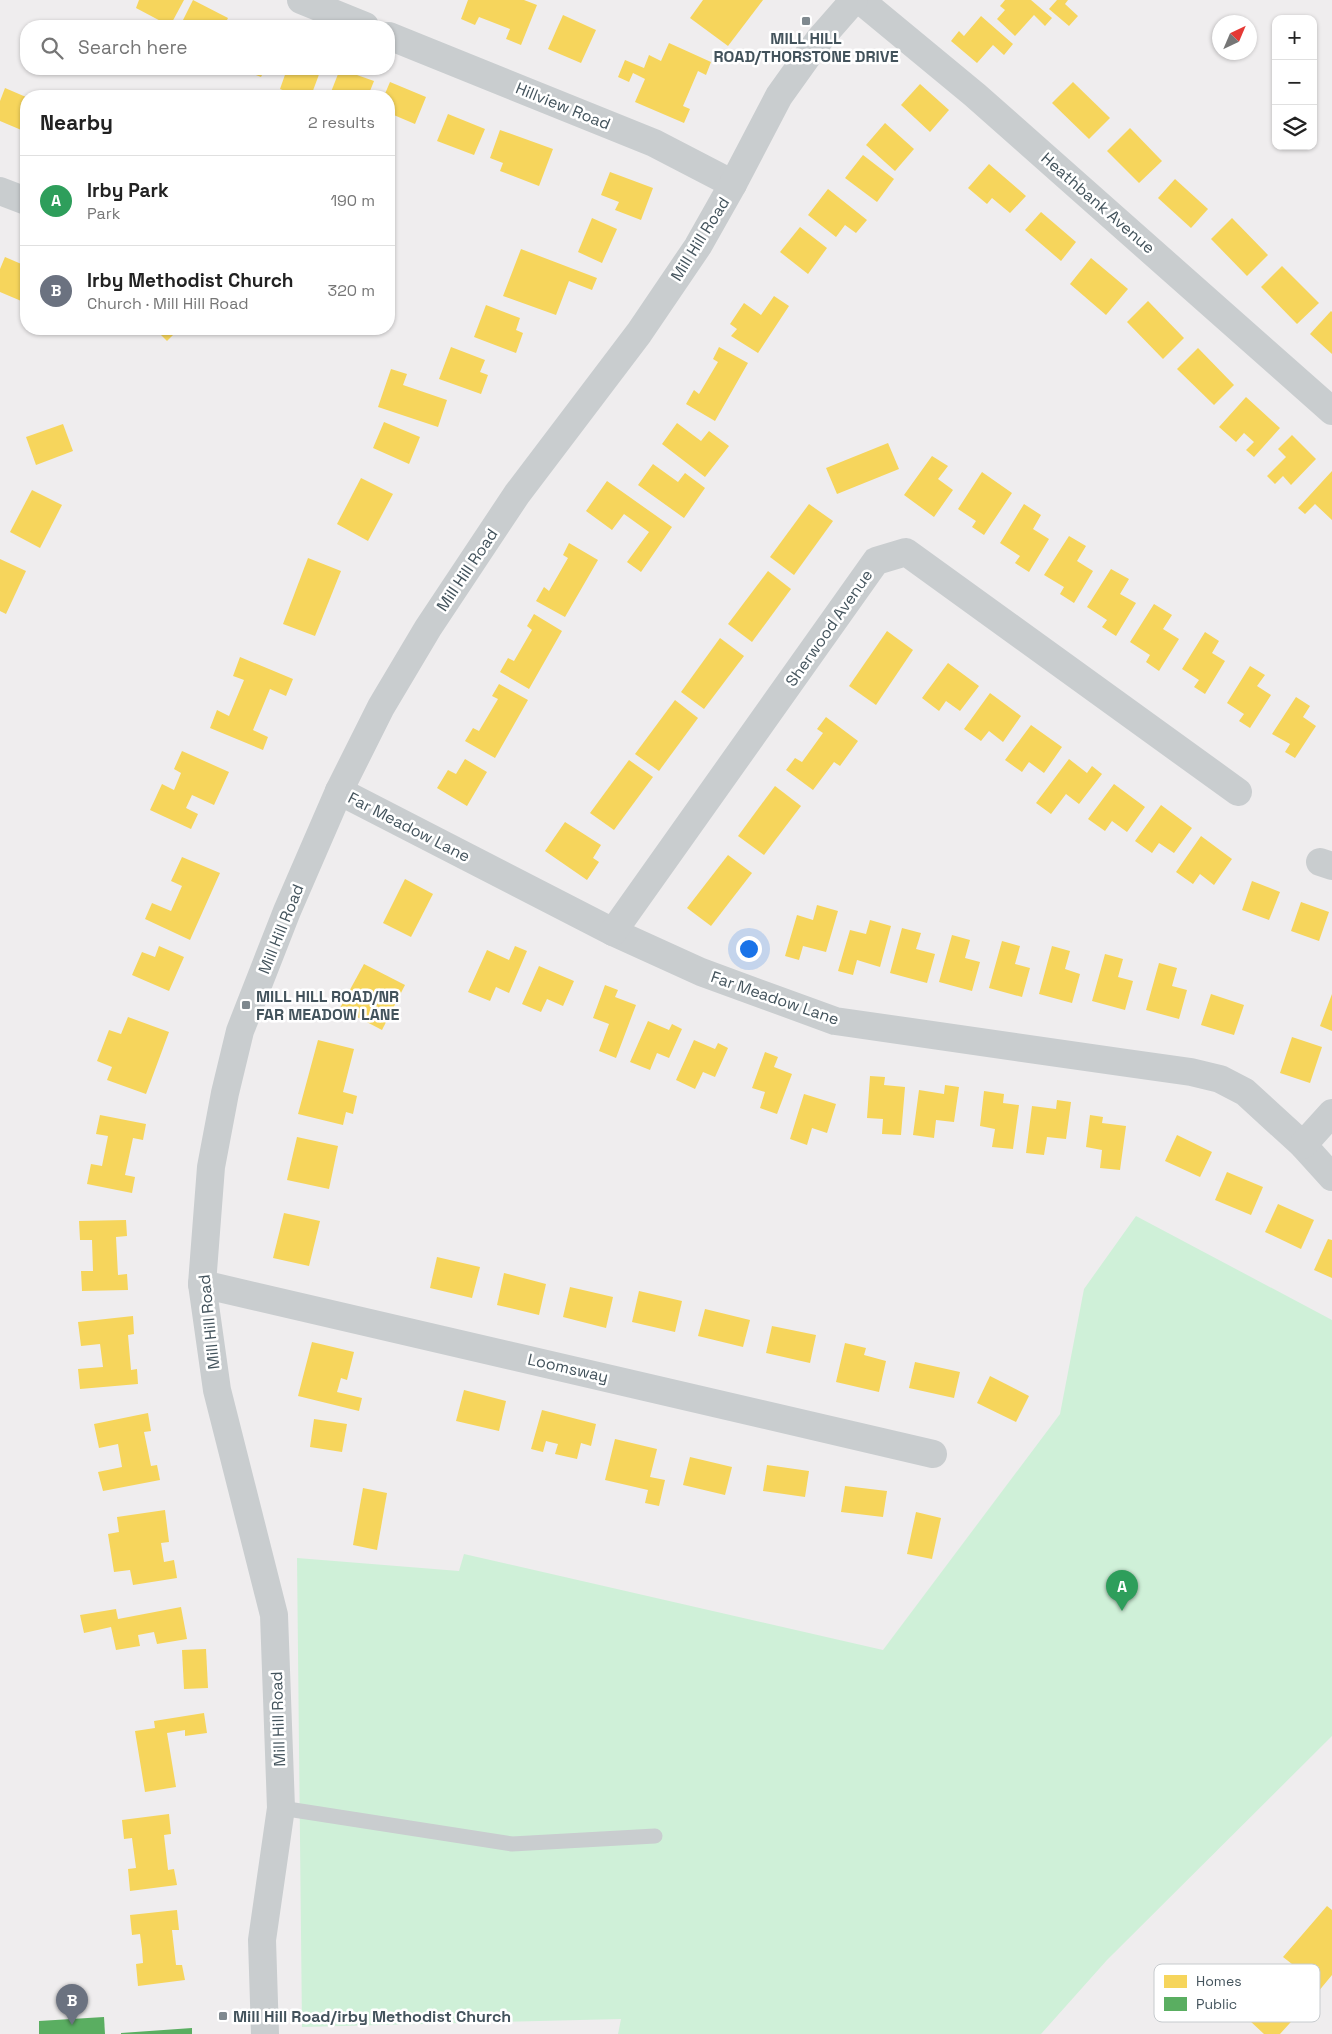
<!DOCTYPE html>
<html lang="en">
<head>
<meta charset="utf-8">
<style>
	body { margin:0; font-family:"Space Grotesk",sans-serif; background:#f6f6f6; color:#222 }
	.controls { position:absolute; right:15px; top:15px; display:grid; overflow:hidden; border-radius:10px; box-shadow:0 1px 4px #0004 }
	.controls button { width:45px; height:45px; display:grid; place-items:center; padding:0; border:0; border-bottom:1px solid #e0e0e0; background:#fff; color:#222; font:25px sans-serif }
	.compass { position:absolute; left:1212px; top:15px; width:45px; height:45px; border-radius:50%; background:#fff; box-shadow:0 1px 4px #0004; rotate:44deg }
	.you { position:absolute; left:748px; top:948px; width:18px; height:18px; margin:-12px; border:4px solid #fff; border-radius:50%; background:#1a73e8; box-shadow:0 0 0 8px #1a73e833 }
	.badge { display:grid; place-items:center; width:32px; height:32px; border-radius:50%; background:#7c3aed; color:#fff; font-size:16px; font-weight:700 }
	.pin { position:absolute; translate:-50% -41px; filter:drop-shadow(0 1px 2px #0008) }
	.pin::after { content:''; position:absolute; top:26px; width:18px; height:15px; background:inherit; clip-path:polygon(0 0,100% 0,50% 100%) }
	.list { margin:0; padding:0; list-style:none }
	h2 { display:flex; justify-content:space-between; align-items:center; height:65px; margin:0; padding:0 20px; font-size:21px }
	h2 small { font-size:16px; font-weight:400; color:#767676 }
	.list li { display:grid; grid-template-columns:32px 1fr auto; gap:15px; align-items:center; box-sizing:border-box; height:90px; padding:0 20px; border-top:1px solid #e0e0e0 }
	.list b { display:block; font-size:19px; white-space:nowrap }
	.list p { margin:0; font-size:16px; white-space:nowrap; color:#767676 }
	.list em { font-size:16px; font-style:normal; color:#767676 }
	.icon { flex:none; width:28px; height:28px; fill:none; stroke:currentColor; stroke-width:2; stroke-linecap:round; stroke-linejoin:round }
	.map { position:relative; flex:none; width:1332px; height:2034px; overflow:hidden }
	.search { position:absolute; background:#fff; box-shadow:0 1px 4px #0004; left:20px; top:20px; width:375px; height:55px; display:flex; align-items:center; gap:12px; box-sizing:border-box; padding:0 18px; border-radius:20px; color:#767676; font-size:19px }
	.panel { position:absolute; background:#fff; box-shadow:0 1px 4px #0004; left:20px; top:90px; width:375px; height:245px; border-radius:20px }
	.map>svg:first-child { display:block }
	.green { fill:#cff0d8 }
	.homes { fill:#f6d55c }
	.public { fill:#5aae61 }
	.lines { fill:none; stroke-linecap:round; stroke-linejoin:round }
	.service { stroke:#c9cdcf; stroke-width:15 }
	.minor { stroke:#c9cdcf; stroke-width:28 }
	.tertiary { stroke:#c9cdcf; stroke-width:28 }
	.poi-dot { fill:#7f898f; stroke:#fff; stroke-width:2 }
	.labels { text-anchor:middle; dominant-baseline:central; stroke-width:5; stroke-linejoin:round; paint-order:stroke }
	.poi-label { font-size:16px; font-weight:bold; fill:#43535c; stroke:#fff; text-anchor:start }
	.street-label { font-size:16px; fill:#43535c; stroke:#fff }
	.key { fill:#fff; stroke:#c7cbce; stroke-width:1 }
	.key-label { font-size:14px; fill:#43535c }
</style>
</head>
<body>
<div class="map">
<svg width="1332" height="2034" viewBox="0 0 1332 2034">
	<rect width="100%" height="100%" fill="#efedee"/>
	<path class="green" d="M1136 1216 1332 1320V1736L1107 1960 1041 2034H618L621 2019 302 2027 297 1558 459 1571 464 1554 883 1650 1060 1414 1084 1289Z"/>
	<g class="homes">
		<path d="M139 0H184L170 26 136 8Z"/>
		<path d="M193 0 228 18 224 26H180Z"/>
		<path d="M468 0H524L537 5 521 45 506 39 510 29 479 17 475 25 461 19Z"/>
		<path d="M703 0H763L728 46 690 18Z"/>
		<path d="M1005 0H1031L1052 18 1045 26 1034 15 1015 36 997 19 1005 10 1000 6Z"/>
		<path d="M1057 0H1068L1065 4 1078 16 1069 26 1049 9Z"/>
		<path d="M563 15 596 30 581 63 548 49Z"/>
		<path d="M981 16 1013 44 1004 55 993 45 977 63 951 41 959 31 964 36Z"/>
		<path d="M669 43 711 62 706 75 698 71 683 106 690 109 684 123 635 102 645 79 633 73 629 82 618 77 625 60 644 68 649 55 661 61Z"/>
		<path d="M241 69H265L261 77Z"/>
		<path d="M287 69H321L311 96H297L280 89Z"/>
		<path d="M340 69 374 81 368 96H341L331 92Z"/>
		<path d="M390 82 426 97 415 124 389 113V96H384Z"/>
		<path d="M1073 82 1110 118 1089 139 1052 103Z"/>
		<path d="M920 84 949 110 930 132 901 105Z"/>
		<path d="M5 88 26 97V132L0 121V101Z"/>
		<path d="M448 114 485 129 474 155 437 141Z"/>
		<path d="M885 123 914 149 895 171 866 145Z"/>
		<path d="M1130 128 1162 161 1139 183 1107 151Z"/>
		<path d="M500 130 553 149 539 186 500 171 503 163 490 158Z"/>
		<path d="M863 155 894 179 877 202 845 178Z"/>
		<path d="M989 164 1026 196 1010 213 992 198 987 204 968 188Z"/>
		<path d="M610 172 653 188 641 220 615 210 619 202 601 195Z"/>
		<path d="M1175 179 1208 209 1191 228 1158 198Z"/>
		<path d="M828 189 867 220 856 233 845 225 836 237 808 215Z"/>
		<path d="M1041 212 1076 242 1061 261 1025 230Z"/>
		<path d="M592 218 617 229 602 263 578 252Z"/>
		<path d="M1232 218 1268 255 1247 276 1211 239Z"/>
		<path d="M800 227 827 248 808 274 780 252Z"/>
		<path d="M521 249 597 278 592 290 569 281 556 315 503 296Z"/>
		<path d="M5 257 26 266V303L0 292V269Z"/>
		<path d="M1091 258 1128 289 1106 315 1070 284Z"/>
		<path d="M1282 266 1319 303 1297 324 1261 287Z"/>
		<path d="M774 296 789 306 758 353 731 336 737 329 730 324 744 303 761 315Z"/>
		<path d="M1148 301 1184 338 1163 359 1127 322Z"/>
		<path d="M486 305 520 318 516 330 523 333 516 353 474 337Z"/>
		<path d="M1331 311 1332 312V354L1310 334Z"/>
		<path d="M155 329H179L167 341Z"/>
		<path d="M451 347 485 360 480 372 488 375 481 394 439 379Z"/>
		<path d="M719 347 748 363 715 421 686 404 694 390 699 394 718 362 713 359Z"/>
		<path d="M1198 348 1234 385 1214 405 1177 369Z"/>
		<path d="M391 369 407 374 403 385 447 400 438 427 378 407Z"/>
		<path d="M1246 397 1280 428 1254 457 1246 450 1254 442 1244 433 1236 442 1219 427Z"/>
		<path d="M384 422 420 437 409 464 373 448Z"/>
		<path d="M677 423 701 441 709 431 729 446 705 477 662 444Z"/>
		<path d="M63 424 73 451 36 465 26 437Z"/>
		<path d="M1292 435 1316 459 1291 485 1283 476 1275 484 1267 476 1286 457 1278 449Z"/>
		<path d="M888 443 899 469 837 494 826 468Z"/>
		<path d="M932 456 948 466 938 479 953 490 934 517 904 495Z"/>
		<path d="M653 464 678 482 685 473 705 488 684 518 638 485Z"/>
		<path d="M1332 471V520L1315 504 1305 514 1298 508Z"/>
		<path d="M982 472 1012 493 984 535 972 527 976 521 958 509Z"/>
		<path d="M361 478 393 494 368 541 337 524Z"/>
		<path d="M607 481 672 527 641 572 627 562 649 532 624 514 612 530 586 511Z"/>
		<path d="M32 490 62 505 40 548 10 532Z"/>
		<path d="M809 504 833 521 794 575 770 557Z"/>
		<path d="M1024 504 1041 515 1033 529 1049 539 1029 572 1015 563 1020 556 1000 543Z"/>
		<path d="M1069 536 1086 546 1077 561 1093 571 1074 603 1060 594 1064 587 1044 575Z"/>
		<path d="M569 543 598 560 565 617 536 601 544 587 549 591 568 558 563 555Z"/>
		<path d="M308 558 341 571 315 636 283 624Z"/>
		<path d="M0 559 26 571 6 614 0 611Z"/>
		<path d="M1111 569 1129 579 1120 594 1136 603 1116 636 1102 627 1107 620 1087 607Z"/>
		<path d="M768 571 791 589 752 642 728 624Z"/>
		<path d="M1154 604 1172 615 1163 629 1179 639 1159 671 1146 662 1150 655 1130 642Z"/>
		<path d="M534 614 562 631 529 689 500 672 508 658 514 661 532 630 527 626Z"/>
		<path d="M887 631 913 650 876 705 849 686Z"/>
		<path d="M1205 632 1219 641 1212 653 1225 661 1205 694 1194 687 1199 680 1182 669Z"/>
		<path d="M720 638 744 656 704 709 681 692Z"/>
		<path d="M240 657 293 679 286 696 270 689 253 730 268 737 263 750 210 728 217 710 229 716 244 680 233 676Z"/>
		<path d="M948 663 979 686 960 711 946 701 939 711 922 698Z"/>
		<path d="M1250 666 1265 675 1257 686 1271 695 1250 728 1239 721 1244 714 1227 703Z"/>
		<path d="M499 684 528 700 495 758 465 741 473 728 479 731 498 699 492 696Z"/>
		<path d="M990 693 1021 716 1003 742 989 731 981 741 964 729Z"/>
		<path d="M1296 697 1310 706 1303 717 1316 726 1295 758 1285 752 1290 744 1272 734Z"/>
		<path d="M675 700 698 718 659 771 635 754Z"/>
		<path d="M826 717 858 741 840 766 834 762 813 790 786 770 795 758 802 762 823 733 817 729Z"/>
		<path d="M1031 725 1062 747 1044 773 1029 762 1022 772 1005 760Z"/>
		<path d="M182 751 229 772 214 805 192 795 186 808 198 814 191 829 150 810 162 784 174 790 181 773 174 769Z"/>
		<path d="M465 759 487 772 467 806 437 788 448 770 456 774Z"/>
		<path d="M1069 759 1087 773 1092 766 1102 774 1079 804 1066 794 1051 814 1036 803Z"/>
		<path d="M629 760 653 777 614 830 590 813Z"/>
		<path d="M1114 784 1145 807 1127 832 1112 821 1105 831 1088 819Z"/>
		<path d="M775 786 801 806 764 855 738 836Z"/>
		<path d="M1161 805 1192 828 1174 853 1159 843 1152 853 1135 841Z"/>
		<path d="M565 822 601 845 593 858 599 862 587 880 545 851Z"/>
		<path d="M1201 836 1232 859 1214 885 1200 874 1193 884 1176 872Z"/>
		<path d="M728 855 752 873 711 926 687 908Z"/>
		<path d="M182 857 220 873 190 940 145 919 152 903 171 911 182 886 171 881Z"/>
		<path d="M405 879 433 894 411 937 383 923Z"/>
		<path d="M1252 881 1280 892 1269 920 1242 910Z"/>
		<path d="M1301 902 1329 912 1319 941 1291 931Z"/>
		<path d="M817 905 838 911 826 952 803 946 799 960 785 956 797 915 813 920Z"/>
		<path d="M870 920 891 926 880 967 857 960 853 975 838 971 850 930 866 934Z"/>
		<path d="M902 928 921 933 916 949 935 954 927 983 890 973Z"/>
		<path d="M952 935 970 940 965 958 980 962 972 991 939 982Z"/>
		<path d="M1002 941 1020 946 1015 964 1030 968 1022 997 989 988Z"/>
		<path d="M159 946 184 957 169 991 132 975 142 952 155 957Z"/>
		<path d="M515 946 527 951 509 993 496 987 490 1001 468 992 487 950 509 960Z"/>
		<path d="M1052 946 1070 951 1065 969 1080 974 1072 1003 1039 994Z"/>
		<path d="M1105 954 1123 959 1118 977 1133 981 1125 1010 1092 1001Z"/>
		<path d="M1159 963 1177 968 1172 986 1187 990 1179 1019 1146 1010Z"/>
		<path d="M364 964 405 985 382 1030 340 1008Z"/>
		<path d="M539 966 574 981 563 1006 547 999 541 1012 522 1004Z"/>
		<path d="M605 985 618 990 615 997 636 1005 616 1058 599 1051 609 1024 593 1018Z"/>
		<path d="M1211 994 1244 1005 1234 1035 1201 1025Z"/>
		<path d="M1332 994V1031L1320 1026Z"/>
		<path d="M128 1017 169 1032 146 1094 107 1080 112 1067 97 1061 109 1030 121 1034Z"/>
		<path d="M648 1021 669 1030 672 1024 682 1029 669 1058 657 1053 650 1070 630 1062Z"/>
		<path d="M1292 1037 1322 1047 1310 1083 1280 1073Z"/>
		<path d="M318 1040 354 1049 343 1092 357 1096 353 1114 346 1112 343 1125 298 1114Z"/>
		<path d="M694 1040 715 1049 718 1043 728 1048 715 1077 703 1072 695 1089 676 1080Z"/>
		<path d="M765 1052 778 1057 774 1067 792 1074 777 1114 760 1108 765 1092 752 1088Z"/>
		<path d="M870 1076 885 1077 884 1085 905 1087 901 1135 882 1134 883 1119 867 1118Z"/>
		<path d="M945 1085 959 1087 954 1122 936 1120 934 1138 913 1135 919 1090 944 1094Z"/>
		<path d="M984 1091 1004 1094 1003 1103 1019 1105 1013 1149 992 1147 995 1129 980 1126Z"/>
		<path d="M804 1094 836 1104 827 1133 812 1128 807 1145 790 1139Z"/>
		<path d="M1057 1100 1071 1102 1066 1139 1047 1137 1044 1155 1026 1153 1032 1106 1056 1109Z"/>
		<path d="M100 1115 146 1124 143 1140 133 1138 125 1175 135 1177 132 1193 87 1184 91 1164 102 1166 108 1136 96 1134Z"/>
		<path d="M1090 1115 1103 1117 1102 1123 1126 1126 1120 1170 1100 1168 1102 1150 1086 1147Z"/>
		<path d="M1177 1135 1212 1152 1200 1177 1165 1161Z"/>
		<path d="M297 1137 338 1146 329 1189 287 1180Z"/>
		<path d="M1227 1172 1263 1187 1251 1215 1215 1200Z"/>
		<path d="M1278 1204 1314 1220 1301 1249 1265 1232Z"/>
		<path d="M284 1213 320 1221 309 1266 273 1258Z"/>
		<path d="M126 1220 127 1236 116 1237 118 1275 127 1274 128 1290 82 1291 81 1271H93L92 1240H80L79 1221Z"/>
		<path d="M1328 1239 1332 1240V1278L1314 1270Z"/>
		<path d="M437 1257 480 1267 472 1298 430 1288Z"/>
		<path d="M504 1273 546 1284 539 1315 497 1305Z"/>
		<path d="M570 1287 613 1297 606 1328 563 1317Z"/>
		<path d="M639 1291 682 1301 675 1332 632 1322Z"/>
		<path d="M705 1309 750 1320 743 1347 698 1336Z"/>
		<path d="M133 1316 134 1334 128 1335 131 1370 137 1369 138 1384 80 1389 78 1369 103 1367 100 1344 81 1346 78 1322Z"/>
		<path d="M772 1326 816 1335 810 1363 766 1353Z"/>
		<path d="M312 1342 354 1352 347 1380 341 1378 337 1392 362 1398 359 1411 298 1396Z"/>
		<path d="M845 1343 866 1348 864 1355 886 1361 879 1392 836 1382Z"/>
		<path d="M915 1362 960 1372 954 1398 909 1388Z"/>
		<path d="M990 1376 1029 1396 1016 1422 977 1403Z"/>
		<path d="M464 1390 506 1401 499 1431 456 1421Z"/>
		<path d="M542 1410 596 1424 591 1446 581 1443 577 1459 555 1454 558 1444 546 1441 543 1452 531 1449Z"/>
		<path d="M148 1413 151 1431 144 1432 151 1466 157 1465 160 1480 103 1491 98 1472 122 1467 118 1444 99 1448 94 1424Z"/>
		<path d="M314 1419 347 1424 342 1452 310 1447Z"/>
		<path d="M615 1439 657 1449 650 1477 665 1480 659 1506 645 1503 648 1490 605 1480Z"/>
		<path d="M690 1457 732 1467 725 1495 683 1485Z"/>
		<path d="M767 1465 809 1471 805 1497 763 1491Z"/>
		<path d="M845 1486 887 1491 883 1517 841 1512Z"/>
		<path d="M363 1488 387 1493 377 1550 353 1545Z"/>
		<path d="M165 1510 169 1542 161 1543 164 1562 174 1560 177 1578 133 1585 130 1570 114 1572 108 1534 119 1532 117 1517Z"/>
		<path d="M916 1512 941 1518 932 1559 907 1554Z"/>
		<path d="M181 1607 187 1639 157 1644 154 1632 138 1635 140 1646 116 1650 111 1627 84 1633 80 1615 116 1609 118 1619Z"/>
		<path d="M206 1649 208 1688 184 1689 182 1650Z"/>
		<path d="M204 1713 207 1733 185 1736V1730L167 1733 176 1787 145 1792 135 1731 155 1728 154 1721Z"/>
		<path d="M169 1814 171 1834 164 1835 168 1870 174 1869 177 1885 130 1891 128 1869 136 1868 132 1838 124 1839 122 1820Z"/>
		<path d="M1327 1906 1332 1910V1975L1313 1998 1284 1973 1292 1964 1283 1957Z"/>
		<path d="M177 1910 179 1930H172L176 1965H182L185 1980 138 1986 136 1964 143 1963 142 1949 140 1934 132 1935 130 1915Z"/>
		<path d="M1279 1994 1299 2013 1280 2034H1264L1236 2008 1244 1998 1261 2014Z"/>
	</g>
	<g class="public">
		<path d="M104 2017 105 2034H39V2021Z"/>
		<path d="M192 2028V2034H121V2033Z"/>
	</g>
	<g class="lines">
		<path class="service" d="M281 1808 512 1844 655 1836"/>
		<g class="minor">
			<path d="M301 0 365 26"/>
			<path d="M860 0 975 95 1332 411"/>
			<path d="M389 36 654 143 733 184"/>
			<path d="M0 191 26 201"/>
			<path d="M339 791 613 932 701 972 835 1021 1127 1063 1191 1072 1220 1079 1245 1092 1303 1145 1332 1177"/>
			<path d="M1320 862 1332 866"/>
			<path d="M613 932 876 561 906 552 1238 792"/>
			<path d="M1303 1145 1332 1113"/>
			<path d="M202 1284 933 1454"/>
		</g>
		<path class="tertiary" d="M265 2034 262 1940 281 1808 274 1615 217 1390 202 1284 211 1167 225 1093 240 1031 287 911 339 791 381 707 428 628 517 494 639 333 698 246 733 184 779 96 819 40 854 0"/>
	</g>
	<g class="poi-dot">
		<rect x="801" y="16" width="10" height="10" rx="2.5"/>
		<rect x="241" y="1000" width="10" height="10" rx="2.5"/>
		<rect x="218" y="2011" width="10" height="10" rx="2.5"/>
	</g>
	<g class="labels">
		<g class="poi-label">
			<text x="806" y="38" text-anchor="middle">MILL HILL<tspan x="806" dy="18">ROAD/THORSTONE DRIVE</tspan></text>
			<text x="256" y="996">MILL HILL ROAD/NR<tspan x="256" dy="18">FAR MEADOW LANE</tspan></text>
			<text x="233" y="2016">Mill Hill Road/irby Methodist Church</text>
		</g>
		<g class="street-label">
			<text transform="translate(563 106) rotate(22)">Hillview Road</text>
			<text transform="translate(1098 203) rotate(41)">Heathbank Avenue</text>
			<text transform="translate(700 239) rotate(-58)">Mill Hill Road</text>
			<text transform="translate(467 570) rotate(-56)">Mill Hill Road</text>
			<text transform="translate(829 628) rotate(-55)">Sherwood Avenue</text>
			<text transform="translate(409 827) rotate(27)">Far Meadow Lane</text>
			<text transform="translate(281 929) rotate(-68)">Mill Hill Road</text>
			<text transform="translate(775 998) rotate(19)">Far Meadow Lane</text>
			<text transform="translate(209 1322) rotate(-96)">Mill Hill Road</text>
			<text transform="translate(568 1368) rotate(13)">Loomsway</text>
			<text transform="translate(278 1719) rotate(-92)">Mill Hill Road</text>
		</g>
	</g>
	<rect x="1154" y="1964" width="166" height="58" rx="8" class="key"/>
	<rect x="1164" y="1975" width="23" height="13" fill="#f6d55c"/>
	<rect x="1164" y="1997" width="23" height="14" fill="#5aae61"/>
	<g class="key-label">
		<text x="1196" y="1986">Homes</text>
		<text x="1196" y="2009">Public</text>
	</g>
</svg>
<div class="controls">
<button>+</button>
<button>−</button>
<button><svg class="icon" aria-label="layers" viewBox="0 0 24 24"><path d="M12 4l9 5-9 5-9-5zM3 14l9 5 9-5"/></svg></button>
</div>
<svg class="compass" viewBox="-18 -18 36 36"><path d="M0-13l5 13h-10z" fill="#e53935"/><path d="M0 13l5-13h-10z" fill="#767676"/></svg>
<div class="you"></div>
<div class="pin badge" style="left:1122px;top:1611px;background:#2e9e5b">A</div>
<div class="pin badge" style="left:72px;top:2025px;background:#6b7280">B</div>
<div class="search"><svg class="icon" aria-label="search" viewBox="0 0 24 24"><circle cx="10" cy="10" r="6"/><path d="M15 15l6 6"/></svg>Search here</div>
<section class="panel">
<h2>Nearby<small>2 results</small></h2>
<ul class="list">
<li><span class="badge" style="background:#2e9e5b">A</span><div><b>Irby Park</b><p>Park</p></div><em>190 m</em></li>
<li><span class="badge" style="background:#6b7280">B</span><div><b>Irby Methodist Church</b><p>Church · Mill Hill Road</p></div><em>320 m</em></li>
</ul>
</section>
</div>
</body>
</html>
